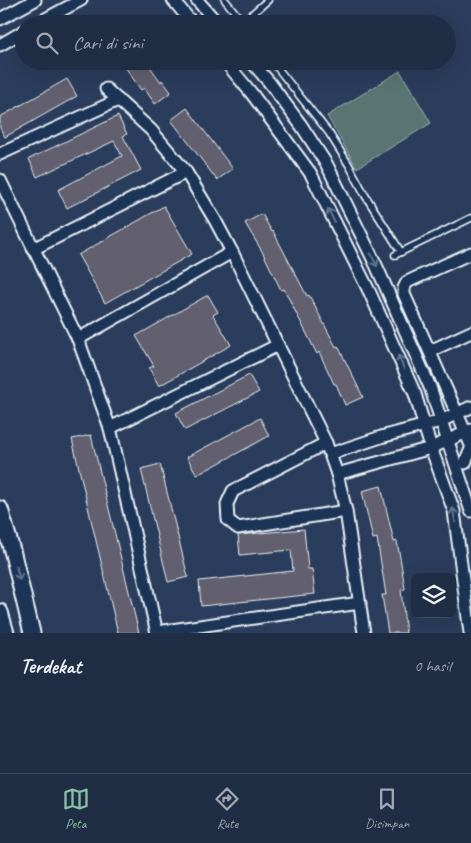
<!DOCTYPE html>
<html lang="id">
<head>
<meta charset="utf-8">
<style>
	body { margin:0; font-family:Caveat,sans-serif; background:#2d3a50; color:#f1f3f6 }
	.controls { position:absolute; right:15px; bottom:15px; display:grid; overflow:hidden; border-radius:8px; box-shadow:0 5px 20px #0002 }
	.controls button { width:45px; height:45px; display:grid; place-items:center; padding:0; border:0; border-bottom:1px solid #3d4a5e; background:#202e45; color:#f1f3f6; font:25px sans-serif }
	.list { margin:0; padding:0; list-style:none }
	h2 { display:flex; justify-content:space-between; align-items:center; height:65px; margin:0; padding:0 20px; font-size:21px }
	h2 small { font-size:16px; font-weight:400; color:#a2a8b3 }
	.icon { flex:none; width:28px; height:28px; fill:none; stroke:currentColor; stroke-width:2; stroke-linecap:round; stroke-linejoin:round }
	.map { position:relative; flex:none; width:471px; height:633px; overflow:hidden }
	.search { position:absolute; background:#202e45; box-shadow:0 5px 20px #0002; left:15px; right:15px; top:15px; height:55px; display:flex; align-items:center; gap:12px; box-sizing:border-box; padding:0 18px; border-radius:28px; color:#a2a8b3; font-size:19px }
	.sheet { height:140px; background:#202e45 }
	nav { display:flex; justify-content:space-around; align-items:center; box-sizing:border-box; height:70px; border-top:1px solid #3d4a5e; background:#202e45; font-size:14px; color:#a2a8b3 }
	nav a { display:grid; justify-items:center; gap:2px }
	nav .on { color:#8abfa5 }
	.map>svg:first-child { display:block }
	.green { fill:#597471; stroke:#a0b2b4 }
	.building { fill:#625e6e; stroke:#e8f1f8 }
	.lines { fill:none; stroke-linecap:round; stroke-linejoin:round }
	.service-casing { stroke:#e8f1f8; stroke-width:9 }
	.minor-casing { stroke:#e8f1f8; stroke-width:15 }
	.tertiary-casing { stroke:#e8f1f8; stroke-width:19 }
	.service { stroke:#1d3557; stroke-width:5.5 }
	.minor { stroke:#1d3557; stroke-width:11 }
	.tertiary { stroke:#1d3557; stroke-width:15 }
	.oneway { stroke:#64778f }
</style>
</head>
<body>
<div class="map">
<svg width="471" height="633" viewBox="0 0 471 633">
	<rect width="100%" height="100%" fill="#2b3d5c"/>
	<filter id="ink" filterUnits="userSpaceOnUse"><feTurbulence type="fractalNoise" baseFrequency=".02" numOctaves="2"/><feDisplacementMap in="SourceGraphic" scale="10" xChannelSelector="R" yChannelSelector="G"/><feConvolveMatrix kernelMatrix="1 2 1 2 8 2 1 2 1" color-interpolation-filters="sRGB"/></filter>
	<g filter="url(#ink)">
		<path class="green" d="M400 71 431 123 357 168 327 116Z"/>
		<g class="building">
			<path d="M121 61H146L161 82 162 80 171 92 155 104 144 88 141 90Z"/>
			<path d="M67 79 77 96 5 137 0 128V117Z"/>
			<path d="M187 108 233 169 217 180 171 120Z"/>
			<path d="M118 116 127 134 123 136 141 170 67 208 58 190 122 156 114 141 37 177 29 159Z"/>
			<path d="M164 206 192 254 105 303 78 255Z"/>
			<path d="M262 214 272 232 273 231 307 296 309 295 336 347 338 346 363 397 345 405 336 384H334L319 352 317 354 284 289 281 290 263 253 245 223Z"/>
			<path d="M208 295 218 312 213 315 231 345 159 386 149 368 154 366 136 336Z"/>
			<path d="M249 375 259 392 185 430 176 413Z"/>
			<path d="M260 418 269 436 197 475 187 457Z"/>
			<path d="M91 435 139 633H118L93 528 72 439Z"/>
			<path d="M160 464 188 577 168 582 141 469Z"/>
			<path d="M381 486 394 542 397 541 401 563 405 589 401 590 406 633H388L382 595H386L377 538 373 539 362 491Z"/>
			<path d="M304 529 308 569H312L315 594 201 606 199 581 293 571 291 550 240 555 238 535Z"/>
		</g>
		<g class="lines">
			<defs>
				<g id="service">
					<path d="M225 0 242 21H244L268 0"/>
					<path d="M272 61 329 133 349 165 365 195 401 252"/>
					<path d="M395 255 471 218"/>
				</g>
				<g id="minor">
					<path d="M173 0 193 24"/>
					<path d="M197 0 218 24"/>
					<path d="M0 19 35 0"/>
					<path d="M36 24 81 0"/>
					<path d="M0 45 24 31"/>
					<path d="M225 61 252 94 311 174 370 293 415 394 431 448 454 511 470 633"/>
					<path d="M251 61 269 82 301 125 327 165 376 265 430 387 471 511"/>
					<path d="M106 89 151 130 186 172 215 220 232 252 326 443 337 474 346 511 364 633"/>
					<path d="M0 154 118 100"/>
					<path d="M0 180 78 339 110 428 157 633"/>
					<path d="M33 249 186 172"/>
					<path d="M471 253 407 282 404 288V294L471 445"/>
					<path d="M78 339 232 252"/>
					<path d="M430 351 471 332"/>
					<path d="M110 428 278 345"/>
					<path d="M326 443 233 491 227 504 228 520 238 528 346 511"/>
					<path d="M330 454 381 437 441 421 471 407"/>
					<path d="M465 463 471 449"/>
					<path d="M337 474 431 448 471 430"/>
					<path d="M157 632 360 603"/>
				</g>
				<g id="tertiary">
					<path d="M0 509 13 554 32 633"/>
					<path d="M0 612 6 633"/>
				</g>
			</defs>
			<use href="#service" class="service-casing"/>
			<use href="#minor" class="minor-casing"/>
			<use href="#tertiary" class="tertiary-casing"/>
			<use href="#service" class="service"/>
			<use href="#minor" class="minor"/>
			<use href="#tertiary" class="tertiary"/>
		</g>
		<defs><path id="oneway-shaft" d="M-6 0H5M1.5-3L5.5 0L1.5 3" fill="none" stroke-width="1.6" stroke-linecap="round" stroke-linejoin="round" transform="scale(1.25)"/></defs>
		<g class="oneway">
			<use href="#oneway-shaft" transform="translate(331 215) rotate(-116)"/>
			<use href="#oneway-shaft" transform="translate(374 260) rotate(64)"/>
			<use href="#oneway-shaft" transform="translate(401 362) rotate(-114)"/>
			<use href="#oneway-shaft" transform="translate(454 515) rotate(-101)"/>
			<use href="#oneway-shaft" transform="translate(18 573) rotate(76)"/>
		</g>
	</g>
</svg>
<div class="controls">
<button><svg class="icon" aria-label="layers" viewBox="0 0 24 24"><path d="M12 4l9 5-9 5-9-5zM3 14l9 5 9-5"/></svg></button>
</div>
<div class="search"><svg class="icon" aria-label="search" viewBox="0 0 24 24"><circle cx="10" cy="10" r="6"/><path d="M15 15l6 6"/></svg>Cari di sini</div>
</div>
<section class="sheet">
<h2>Terdekat<small>0 hasil</small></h2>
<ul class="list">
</ul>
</section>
<nav>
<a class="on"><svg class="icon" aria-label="map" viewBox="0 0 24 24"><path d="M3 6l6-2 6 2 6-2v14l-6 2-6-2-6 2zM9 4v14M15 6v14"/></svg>Peta</a>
<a><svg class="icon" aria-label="directions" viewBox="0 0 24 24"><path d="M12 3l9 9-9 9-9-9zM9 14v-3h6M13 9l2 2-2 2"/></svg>Rute</a>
<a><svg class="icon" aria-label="saved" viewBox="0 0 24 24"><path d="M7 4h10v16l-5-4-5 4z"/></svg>Disimpan</a>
</nav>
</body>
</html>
